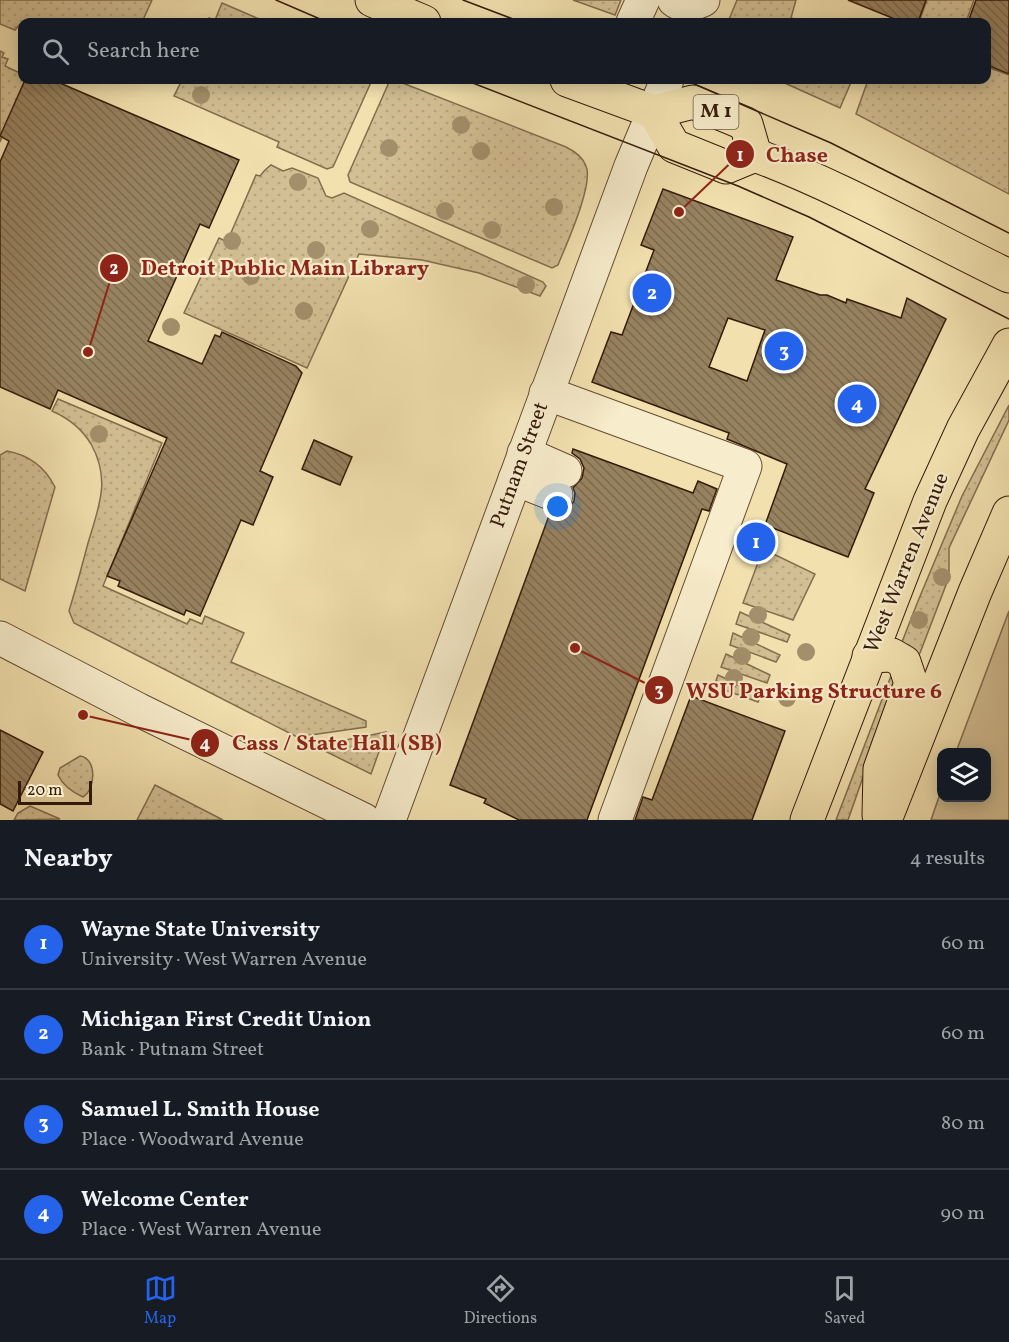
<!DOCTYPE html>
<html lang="en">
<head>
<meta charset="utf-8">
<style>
	body { margin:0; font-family:Vollkorn,serif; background:#242831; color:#f1f3f6 }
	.controls { position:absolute; right:18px; bottom:18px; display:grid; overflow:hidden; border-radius:12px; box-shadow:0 3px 15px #0003 }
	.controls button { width:54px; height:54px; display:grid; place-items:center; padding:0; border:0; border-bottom:2px solid #363941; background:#171b24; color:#f1f3f6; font:30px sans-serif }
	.scale { position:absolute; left:18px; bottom:15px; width:74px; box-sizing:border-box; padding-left:6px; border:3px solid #341b0a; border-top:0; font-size:16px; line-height:21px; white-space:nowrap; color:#341b0a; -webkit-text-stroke:4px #f7eccb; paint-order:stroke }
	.you { position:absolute; left:558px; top:507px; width:21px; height:21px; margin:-15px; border:4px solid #fff; border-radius:50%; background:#1a73e8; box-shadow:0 0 0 9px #1a73e833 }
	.badge { display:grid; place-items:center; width:39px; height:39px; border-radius:50%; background:#2563eb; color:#fff; font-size:20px; font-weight:700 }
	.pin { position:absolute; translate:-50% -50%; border:3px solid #fff; box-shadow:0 2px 6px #0006 }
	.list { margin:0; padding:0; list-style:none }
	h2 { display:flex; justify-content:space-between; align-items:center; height:78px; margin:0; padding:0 24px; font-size:26px }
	h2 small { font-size:20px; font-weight:400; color:#9ea1a6 }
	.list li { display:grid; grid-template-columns:39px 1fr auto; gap:18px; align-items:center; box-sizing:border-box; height:90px; padding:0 24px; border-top:2px solid #363941 }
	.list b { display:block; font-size:22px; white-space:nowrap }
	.list p { margin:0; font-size:20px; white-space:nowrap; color:#9ea1a6 }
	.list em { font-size:20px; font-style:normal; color:#9ea1a6 }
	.icon { flex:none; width:33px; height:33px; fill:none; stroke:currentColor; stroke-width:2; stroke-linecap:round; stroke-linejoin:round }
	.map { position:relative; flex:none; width:1009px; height:820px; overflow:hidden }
	.search { position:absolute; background:#171b24; box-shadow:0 3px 15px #0003; left:18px; right:18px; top:18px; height:66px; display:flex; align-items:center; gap:15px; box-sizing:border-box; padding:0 21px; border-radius:12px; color:#9ea1a6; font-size:22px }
	.sheet { height:438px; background:#171b24 }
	nav { display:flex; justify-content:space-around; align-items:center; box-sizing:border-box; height:84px; border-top:2px solid #363941; background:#171b24; font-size:16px; color:#9ea1a6 }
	nav a { display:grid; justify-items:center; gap:3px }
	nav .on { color:#2563eb }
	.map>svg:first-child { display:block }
	.grass { fill:url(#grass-dots); stroke:#836d4e; stroke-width:1.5 }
	.park { fill:#d2bf93; stroke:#836d4e; stroke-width:1.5 }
	.building { fill:url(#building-back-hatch); stroke:#341b0a; stroke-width:1.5; fill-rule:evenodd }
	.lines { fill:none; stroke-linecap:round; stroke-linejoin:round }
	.minor-casing { stroke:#644c33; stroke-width:35 }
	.major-casing { stroke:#341b0a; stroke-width:35 }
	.minor { stroke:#f7eccb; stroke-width:33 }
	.major { stroke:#f2e1af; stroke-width:33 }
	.tram { stroke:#341b0a; stroke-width:1.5 }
	.tree { fill:#a38f6b }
	.labels { text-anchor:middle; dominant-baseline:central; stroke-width:4.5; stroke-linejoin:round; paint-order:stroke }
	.shield { fill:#f7eccb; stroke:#6e5a44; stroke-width:1.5 }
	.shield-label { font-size:20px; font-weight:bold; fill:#341b0a }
	.street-label { font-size:21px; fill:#341b0a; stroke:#f7eccb }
	.leader { fill:none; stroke:#8f2418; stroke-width:2 }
	.callout-dot { fill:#8f2418; stroke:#f7eccb; stroke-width:2 }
	.mark-label { font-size:18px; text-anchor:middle; font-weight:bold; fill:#fff }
	.callout-label { font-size:22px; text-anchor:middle; font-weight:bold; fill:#8f2418; stroke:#f7eccb; stroke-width:4.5; stroke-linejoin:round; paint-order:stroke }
</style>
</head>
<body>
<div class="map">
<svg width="1009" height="820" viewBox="0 0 1009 820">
	<defs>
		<pattern id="grass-dots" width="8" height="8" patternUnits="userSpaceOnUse" patternTransform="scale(1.5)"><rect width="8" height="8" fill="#d2bf93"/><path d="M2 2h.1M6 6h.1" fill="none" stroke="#b5a47d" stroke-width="1.8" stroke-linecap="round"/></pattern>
		<pattern id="building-back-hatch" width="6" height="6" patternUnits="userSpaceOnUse" patternTransform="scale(1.5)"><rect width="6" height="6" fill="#978260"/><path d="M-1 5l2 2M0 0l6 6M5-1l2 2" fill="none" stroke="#7c6a4d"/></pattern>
	</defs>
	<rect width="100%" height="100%" fill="#f2e1af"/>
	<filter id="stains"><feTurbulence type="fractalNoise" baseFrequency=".00333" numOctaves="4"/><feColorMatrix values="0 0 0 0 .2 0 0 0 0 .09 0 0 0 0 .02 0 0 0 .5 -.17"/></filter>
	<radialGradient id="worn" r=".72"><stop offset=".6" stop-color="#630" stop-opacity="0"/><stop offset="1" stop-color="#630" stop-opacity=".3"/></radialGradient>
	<g class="grass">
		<path d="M0 0H152L142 22H22V27L19 25 15 30 0 24Z"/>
		<path d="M573 0H621L615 15Z"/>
		<path d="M737 0H796L791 18 806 22H728Z"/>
		<path d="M927 0H974L966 22H919Z"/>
		<path d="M222 3 266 22H207L209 18 215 20Z"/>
		<path d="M0 51 4 53 2 57 8 59 5 66 22 74V80H27L0 142Z"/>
		<path d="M987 67 1009 75V194L856 114 868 80H986Z"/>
		<path d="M182 80H372L333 167 327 169 277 147 279 142 174 96Z"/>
		<path d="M390 80H395L566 147C574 151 583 157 586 166 594 184 566 245 558 265L552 268 350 182 348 175Z"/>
		<path d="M778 80H852L840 108Z"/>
		<path d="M271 165 283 171 292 168 318 178 326 196 332 198 344 193 543 282 546 286 540 296 479 273 422 260 359 254 307 368 184 313 219 238 227 242 256 175 260 176 265 170Z"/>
		<path d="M58 399 162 443 103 586 187 624 190 619 202 624 205 616 244 633 231 662 366 721V727L297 737 74 623 69 611C76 588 82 566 88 543 99 506 111 480 91 444 82 429 68 418 52 411Z"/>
		<path d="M1009 405V420L949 548V577L920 653 917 655 902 642 918 601 962 496Z"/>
		<path d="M7 451C29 455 45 467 55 487L25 591 0 579V455Z"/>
		<path d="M763 549 815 574 793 620 743 603Z"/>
		<path d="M740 612 790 635 787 642 736 624Z"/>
		<path d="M733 633 780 655 776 662 730 645Z"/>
		<path d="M726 654 770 675 767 683 721 667Z"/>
		<path d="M718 675 761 695 758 702 714 686Z"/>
		<path d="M891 676 897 678V680L848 820H836Z"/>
		<path d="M386 732 371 774 315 746Z"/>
		<path d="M80 756C97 758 96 789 83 797 72 792 63 786 58 775L60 768Z"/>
		<path d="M155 785 223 820H137Z"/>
		<path d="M30 806 60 819 14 820 18 813Z"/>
	</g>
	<path class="park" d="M1009 611V820H931L941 791 942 798H986V752H956Z"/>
	<g class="building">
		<path d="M848 0H926L918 22H902Z"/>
		<path d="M976 0H1009V74L987 65V22H968Z"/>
		<path d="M25 80H53L239 160 209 228 200 224 148 341 202 364 215 335 220 337 222 332 296 366 302 373 260 471 273 477 253 525 241 520 200 616 186 610 184 615 118 586 120 581 107 576 167 438 58 390 50 409 0 387V162L9 141 0 136Z"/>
		<path d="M663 189 793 237 776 280 820 295H827L846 303 847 299 901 318 907 298 946 319 865 489 874 493 848 557 765 525 787 464 727 439 729 433 592 382 611 332 622 335 654 250 641 245ZM728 318 765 330 747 381 709 367Z"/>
		<path d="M314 440 352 457 340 485 302 469Z"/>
		<path d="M573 449 693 493 698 481 717 489 709 511 702 509 587 820H519L484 803 486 799 450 785 550 513H559L568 509 574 501 575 493 573 488 582 478 584 468 580 459 572 453Z"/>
		<path d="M691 696 785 731 752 820H635L643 797 652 800Z"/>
		<path d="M0 730 43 752 13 811 0 804Z"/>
	</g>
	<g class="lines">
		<defs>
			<g id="minor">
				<path d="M674 0C682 7 694 4 703 0"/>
				<path d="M633 22 643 0"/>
				<path d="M546 393 745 466 615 820"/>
				<path d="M524 453 565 471"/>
				<path d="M515 479 556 495"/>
				<path d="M0 638 139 710 364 820"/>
				<path d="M389 820 631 166 667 80"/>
			</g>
			<g id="major">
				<path d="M372 0 424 22"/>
				<path d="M567 80 654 112 693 102 746 124 755 155"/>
				<path d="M654 112 674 146 726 167 755 155C843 188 924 235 1009 276"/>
				<path d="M869 656 892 655 904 662 911 683 880 769 879 815"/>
				<path d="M807 820 930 501 963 429 1009 345"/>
				<path d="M885 820 975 592 1009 513"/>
			</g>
		</defs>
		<use href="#minor" class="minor-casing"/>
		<use href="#major" class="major-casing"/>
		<use href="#minor" class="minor"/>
		<use href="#major" class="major"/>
		<g class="tram">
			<path d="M276 0 327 22"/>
			<path d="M463 0 521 22"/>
			<path d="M465 80 738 186 809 217 1009 319"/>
			<path d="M685 80 831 143 1009 233"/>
		</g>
	</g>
	<g class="tree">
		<circle cx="201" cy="95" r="9"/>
		<circle cx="461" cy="125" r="9"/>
		<circle cx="389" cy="148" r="9"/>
		<circle cx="481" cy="151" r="9"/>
		<circle cx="298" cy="182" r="9"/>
		<circle cx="554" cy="207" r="9"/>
		<circle cx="445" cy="211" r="9"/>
		<circle cx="370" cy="229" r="9"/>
		<circle cx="492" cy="230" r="9"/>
		<circle cx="232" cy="241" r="9"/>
		<circle cx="316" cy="250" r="9"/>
		<circle cx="251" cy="276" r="9"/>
		<circle cx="526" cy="285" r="9"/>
		<circle cx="304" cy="311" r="9"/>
		<circle cx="171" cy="327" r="9"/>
		<circle cx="99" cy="434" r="9"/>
		<circle cx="942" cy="577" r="9"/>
		<circle cx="758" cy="615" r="9"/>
		<circle cx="919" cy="620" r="9"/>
		<circle cx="751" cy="637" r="9"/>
		<circle cx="806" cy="652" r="9"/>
		<circle cx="742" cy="656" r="9"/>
		<circle cx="734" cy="678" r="9"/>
		<circle cx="787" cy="698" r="9"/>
	</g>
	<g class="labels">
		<rect class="shield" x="693.5" y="95" width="45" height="34" rx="4.5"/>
		<g class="shield-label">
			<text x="716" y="112">M 1</text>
		</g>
		<g class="street-label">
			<text transform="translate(520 465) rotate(-70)">Putnam Street</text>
			<text transform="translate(907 563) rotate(-68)">West Warren Avenue</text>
		</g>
	</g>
	<path class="leader" d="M679 212L740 154M88 352L114 268M575 648L659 690M83 715L205 743"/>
	<g class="callout-dot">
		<circle cx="679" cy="212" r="6"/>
		<circle cx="88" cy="352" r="6"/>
		<circle cx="575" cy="648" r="6"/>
		<circle cx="83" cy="715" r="6"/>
		<circle cx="740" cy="154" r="15"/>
		<circle cx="114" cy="268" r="15"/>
		<circle cx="659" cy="690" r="15"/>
		<circle cx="205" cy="743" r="15"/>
	</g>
	<g class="mark-label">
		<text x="740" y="161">1</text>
		<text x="114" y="274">2</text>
		<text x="659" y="696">3</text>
		<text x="205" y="749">4</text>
	</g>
	<g class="callout-label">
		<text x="797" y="162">Chase</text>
		<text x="285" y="275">Detroit Public Main Library</text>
		<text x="814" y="698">WSU Parking Structure 6</text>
		<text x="337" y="750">Cass / State Hall (SB)</text>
	</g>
	<rect width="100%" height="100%" filter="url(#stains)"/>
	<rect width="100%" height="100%" fill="url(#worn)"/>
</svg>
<div class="controls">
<button><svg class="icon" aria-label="layers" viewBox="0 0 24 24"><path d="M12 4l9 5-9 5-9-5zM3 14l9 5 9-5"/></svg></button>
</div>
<div class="scale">20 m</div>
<div class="you"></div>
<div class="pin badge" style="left:756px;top:542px">1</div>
<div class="pin badge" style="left:652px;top:293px">2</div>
<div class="pin badge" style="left:784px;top:351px">3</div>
<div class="pin badge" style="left:857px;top:404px">4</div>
<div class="search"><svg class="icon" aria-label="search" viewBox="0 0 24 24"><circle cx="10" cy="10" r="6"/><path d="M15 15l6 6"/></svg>Search here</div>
</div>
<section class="sheet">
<h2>Nearby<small>4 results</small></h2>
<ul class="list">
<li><span class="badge">1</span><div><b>Wayne State University</b><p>University · West Warren Avenue</p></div><em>60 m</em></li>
<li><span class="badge">2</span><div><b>Michigan First Credit Union</b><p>Bank · Putnam Street</p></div><em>60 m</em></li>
<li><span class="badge">3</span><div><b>Samuel L. Smith House</b><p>Place · Woodward Avenue</p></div><em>80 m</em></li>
<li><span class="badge">4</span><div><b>Welcome Center</b><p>Place · West Warren Avenue</p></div><em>90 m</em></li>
</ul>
</section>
<nav>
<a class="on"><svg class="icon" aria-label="map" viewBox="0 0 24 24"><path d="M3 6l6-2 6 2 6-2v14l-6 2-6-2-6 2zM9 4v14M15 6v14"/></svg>Map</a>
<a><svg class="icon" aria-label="directions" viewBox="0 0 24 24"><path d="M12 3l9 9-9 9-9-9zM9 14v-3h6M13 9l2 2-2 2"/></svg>Directions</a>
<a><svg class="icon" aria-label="saved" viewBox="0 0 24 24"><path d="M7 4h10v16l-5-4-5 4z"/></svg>Saved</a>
</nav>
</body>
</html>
